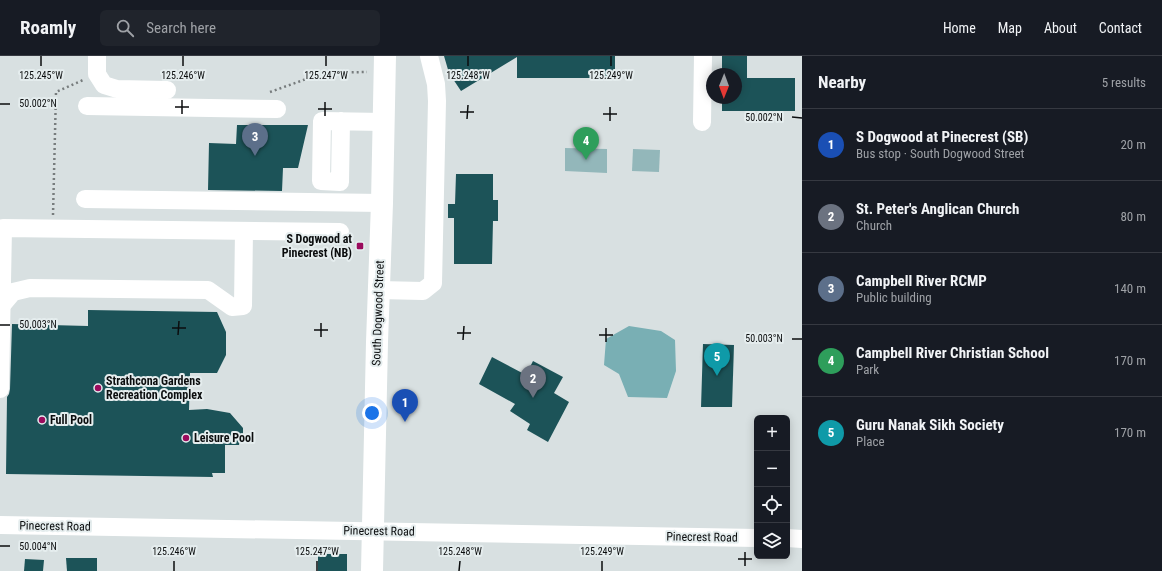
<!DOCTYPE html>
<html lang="en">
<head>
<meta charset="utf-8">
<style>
	body { margin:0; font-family:"Roboto Condensed",sans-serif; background:#20242c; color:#f1f3f6 }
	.controls { position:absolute; right:12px; bottom:12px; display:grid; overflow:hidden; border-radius:6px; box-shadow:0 2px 10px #0003 }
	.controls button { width:36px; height:36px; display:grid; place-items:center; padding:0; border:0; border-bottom:1px solid #363941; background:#171b24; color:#f1f3f6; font:20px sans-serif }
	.compass { position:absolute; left:706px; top:12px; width:36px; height:36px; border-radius:50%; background:#171b24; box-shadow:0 2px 10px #0003; rotate:181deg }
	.you { position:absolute; left:372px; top:357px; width:14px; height:14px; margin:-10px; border:3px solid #fff; border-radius:50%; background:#1a73e8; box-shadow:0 0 0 6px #1a73e833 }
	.badge { display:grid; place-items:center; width:26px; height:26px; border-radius:50%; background:#ca8bb1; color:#fff; font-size:13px; font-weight:700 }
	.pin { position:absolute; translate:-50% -33px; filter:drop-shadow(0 1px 2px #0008) }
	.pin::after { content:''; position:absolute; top:21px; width:14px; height:12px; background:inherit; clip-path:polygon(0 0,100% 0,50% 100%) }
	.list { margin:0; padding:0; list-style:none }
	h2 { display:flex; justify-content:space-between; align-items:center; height:52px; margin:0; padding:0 16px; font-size:17px }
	h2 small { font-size:13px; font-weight:400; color:#9ea1a6 }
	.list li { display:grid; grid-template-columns:26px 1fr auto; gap:12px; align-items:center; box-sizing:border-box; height:72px; padding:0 16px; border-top:1px solid #363941 }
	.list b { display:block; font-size:15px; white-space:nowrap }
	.list p { margin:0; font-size:13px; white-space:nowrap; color:#9ea1a6 }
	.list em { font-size:13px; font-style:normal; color:#9ea1a6 }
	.icon { flex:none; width:22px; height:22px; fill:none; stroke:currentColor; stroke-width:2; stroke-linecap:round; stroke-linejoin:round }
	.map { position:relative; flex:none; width:802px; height:515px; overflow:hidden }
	header { display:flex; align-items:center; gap:24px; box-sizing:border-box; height:56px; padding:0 20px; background:#171b24; border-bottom:1px solid #363941 }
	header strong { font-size:19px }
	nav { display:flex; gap:22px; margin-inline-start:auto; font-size:14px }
	.search { width:280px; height:36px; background:#20242c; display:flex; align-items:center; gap:10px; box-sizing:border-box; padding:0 14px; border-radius:6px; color:#9ea1a6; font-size:15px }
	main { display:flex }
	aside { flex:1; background:#171b24 }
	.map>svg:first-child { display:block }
	.green { fill:#93b7ba }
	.forest { fill:#79afb4 }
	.building { fill:#1c5358 }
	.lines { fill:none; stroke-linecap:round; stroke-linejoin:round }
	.path { stroke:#777c7d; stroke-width:2.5; stroke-dasharray:2 3; stroke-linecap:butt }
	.minor { stroke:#fff; stroke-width:18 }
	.major { stroke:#fff; stroke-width:22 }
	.ticks { fill:none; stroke:#0b0d0e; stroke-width:1.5 }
	.poi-dot { fill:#9a0b5d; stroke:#e5edee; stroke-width:1.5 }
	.labels { text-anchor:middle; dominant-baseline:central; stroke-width:4; stroke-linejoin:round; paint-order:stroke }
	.poi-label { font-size:12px; font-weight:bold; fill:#0b0d0e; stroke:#e5edee; text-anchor:start }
	.street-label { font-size:12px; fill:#0b0d0e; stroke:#e5edee }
	.ticks-label { font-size:10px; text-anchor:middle; fill:#0b0d0e; stroke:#e5edee; stroke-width:4; stroke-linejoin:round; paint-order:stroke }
</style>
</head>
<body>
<header>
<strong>Roamly</strong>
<div class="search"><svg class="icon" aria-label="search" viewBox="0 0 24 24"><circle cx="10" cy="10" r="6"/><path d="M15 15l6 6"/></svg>Search here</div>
<nav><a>Home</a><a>Map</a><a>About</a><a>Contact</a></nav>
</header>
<main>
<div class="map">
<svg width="802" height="515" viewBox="0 0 802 515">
	<rect width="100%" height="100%" fill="#d8e0e1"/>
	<g class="green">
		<path d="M565 92 607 93V117L565 115Z"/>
		<path d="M633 93 660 94 659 116 632 115Z"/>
	</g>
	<path class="forest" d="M629 270 661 275 675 284 676 315 667 342 628 341 619 318 604 309 606 283Z"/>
	<g class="building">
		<path d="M444 0H615V22H517V1L461 35 449 17Z"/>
		<path d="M722 0H747V22H795V55H722V42H736V18H722Z"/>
		<path d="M237 69H308L298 112H283L282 135 208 134 209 87 236 88Z"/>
		<path d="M456 118H493V144H498V165H493L492 208H454V162H448V148H455Z"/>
		<path d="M88 254 217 256 226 276V299L217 317H190L189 354 207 353 230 357 243 372V379L240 383 239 389H225V417H212L213 421 6 418 7 341 9 338 10 333 12 268 88 270Z"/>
		<path d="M703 288 734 289 732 351H701Z"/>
		<path d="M492 301 526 319 533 305 563 321 554 337 569 346 548 386 527 374 530 368 510 355 515 348 479 328Z"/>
		<rect x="318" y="498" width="29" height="17"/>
		<path d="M66 502H97V515H67Z"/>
		<path d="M25 503 44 504 43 515H24Z"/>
	</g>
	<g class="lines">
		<g class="path">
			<path d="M270 36 323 17 367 16"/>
			<path d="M53 159 56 36 83 24"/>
		</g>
		<g class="minor">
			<path d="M97 0V18L104 29 117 33 167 34"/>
			<path d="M87 50 277 53"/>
			<path d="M341 65 340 126 321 125 322 65 384 66"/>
			<path d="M702 66 703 0"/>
			<path d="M85 143 382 147"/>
			<path d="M379 234 423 235 433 227 437 45 436 28 429 0"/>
			<path d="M2 249 13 236 30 232 208 234 232 251 243 250 244 175"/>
			<path d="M0 333 3 172 340 176"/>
			<path d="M0 469 757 482"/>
			<path d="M787 482 802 483"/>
		</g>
		<path class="major" d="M372 515 377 286 382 147 385 0"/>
	</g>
	<path class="ticks" d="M41 10V0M183 10V0M326 10V0M468 10V0M611 10V0M0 48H10M175 51H189M318 53H332M460 56H474M182 58V44M603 58H617M325 60V46M792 61 802 62M467 63 468 49M610 65V51M0 269H10M172 272H186M314 274H328M457 277H471M178 279 179 265M599 279H613M321 281V267M792 283H802M463 284 464 270M606 286V272M0 490H10M738 503H752M745 510V496M174 515V505M317 515V505M459 515 460 505M602 515V505"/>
	<g class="poi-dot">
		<rect x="356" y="186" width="8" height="8" rx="2"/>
		<circle cx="98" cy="332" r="4"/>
		<circle cx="42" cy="364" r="4"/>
		<circle cx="186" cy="382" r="4"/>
	</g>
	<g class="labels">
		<g class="poi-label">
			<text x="352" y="183" text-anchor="end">S Dogwood at<tspan x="352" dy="14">Pinecrest (NB)</tspan></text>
			<text x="106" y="325">Strathcona Gardens<tspan x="106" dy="14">Recreation Complex</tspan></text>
			<text x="50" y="364">Full Pool</text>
			<text x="194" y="382">Leisure Pool</text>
		</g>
		<g class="street-label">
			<text transform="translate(378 257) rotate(-88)">South Dogwood Street</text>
			<text transform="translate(55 470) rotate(1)">Pinecrest Road</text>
			<text transform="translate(379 475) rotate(1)">Pinecrest Road</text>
			<text transform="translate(702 481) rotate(1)">Pinecrest Road</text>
		</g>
	</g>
	<g class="ticks-label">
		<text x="41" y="23">125.245°W</text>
		<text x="183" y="23">125.246°W</text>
		<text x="326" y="23">125.247°W</text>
		<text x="468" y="23">125.248°W</text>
		<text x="611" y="23">125.249°W</text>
		<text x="38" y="51">50.002°N</text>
		<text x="764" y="65">50.002°N</text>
		<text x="38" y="272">50.003°N</text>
		<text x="764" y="286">50.003°N</text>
		<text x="38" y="494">50.004°N</text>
		<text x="174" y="499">125.246°W</text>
		<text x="317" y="499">125.247°W</text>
		<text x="460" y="499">125.248°W</text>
		<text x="602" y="499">125.249°W</text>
	</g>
</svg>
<div class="controls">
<button>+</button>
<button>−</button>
<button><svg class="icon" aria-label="locate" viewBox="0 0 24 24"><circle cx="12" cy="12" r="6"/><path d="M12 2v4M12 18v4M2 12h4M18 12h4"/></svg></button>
<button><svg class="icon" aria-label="layers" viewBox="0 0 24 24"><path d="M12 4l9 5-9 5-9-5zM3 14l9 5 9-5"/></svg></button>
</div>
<svg class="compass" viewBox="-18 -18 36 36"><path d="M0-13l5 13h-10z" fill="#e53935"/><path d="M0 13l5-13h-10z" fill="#9ea1a6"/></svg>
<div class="you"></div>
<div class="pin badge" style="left:405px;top:366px;background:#1a4fb4">1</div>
<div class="pin badge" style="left:533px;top:342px;background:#6b7280">2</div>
<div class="pin badge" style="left:255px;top:100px;background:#5c6f8a">3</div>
<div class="pin badge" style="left:586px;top:104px;background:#2e9e5b">4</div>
<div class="pin badge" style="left:717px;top:320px;background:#0f9aa8">5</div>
</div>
<aside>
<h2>Nearby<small>5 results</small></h2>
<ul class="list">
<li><span class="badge" style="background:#1a4fb4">1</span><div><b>S Dogwood at Pinecrest (SB)</b><p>Bus stop · South Dogwood Street</p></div><em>20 m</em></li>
<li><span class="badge" style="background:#6b7280">2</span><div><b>St. Peter's Anglican Church</b><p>Church</p></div><em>80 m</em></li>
<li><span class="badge" style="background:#5c6f8a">3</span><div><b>Campbell River RCMP</b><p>Public building</p></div><em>140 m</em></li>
<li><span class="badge" style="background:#2e9e5b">4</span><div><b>Campbell River Christian School</b><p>Park</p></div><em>170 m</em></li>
<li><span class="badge" style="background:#0f9aa8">5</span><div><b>Guru Nanak Sikh Society</b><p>Place</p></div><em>170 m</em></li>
</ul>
</aside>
</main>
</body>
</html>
